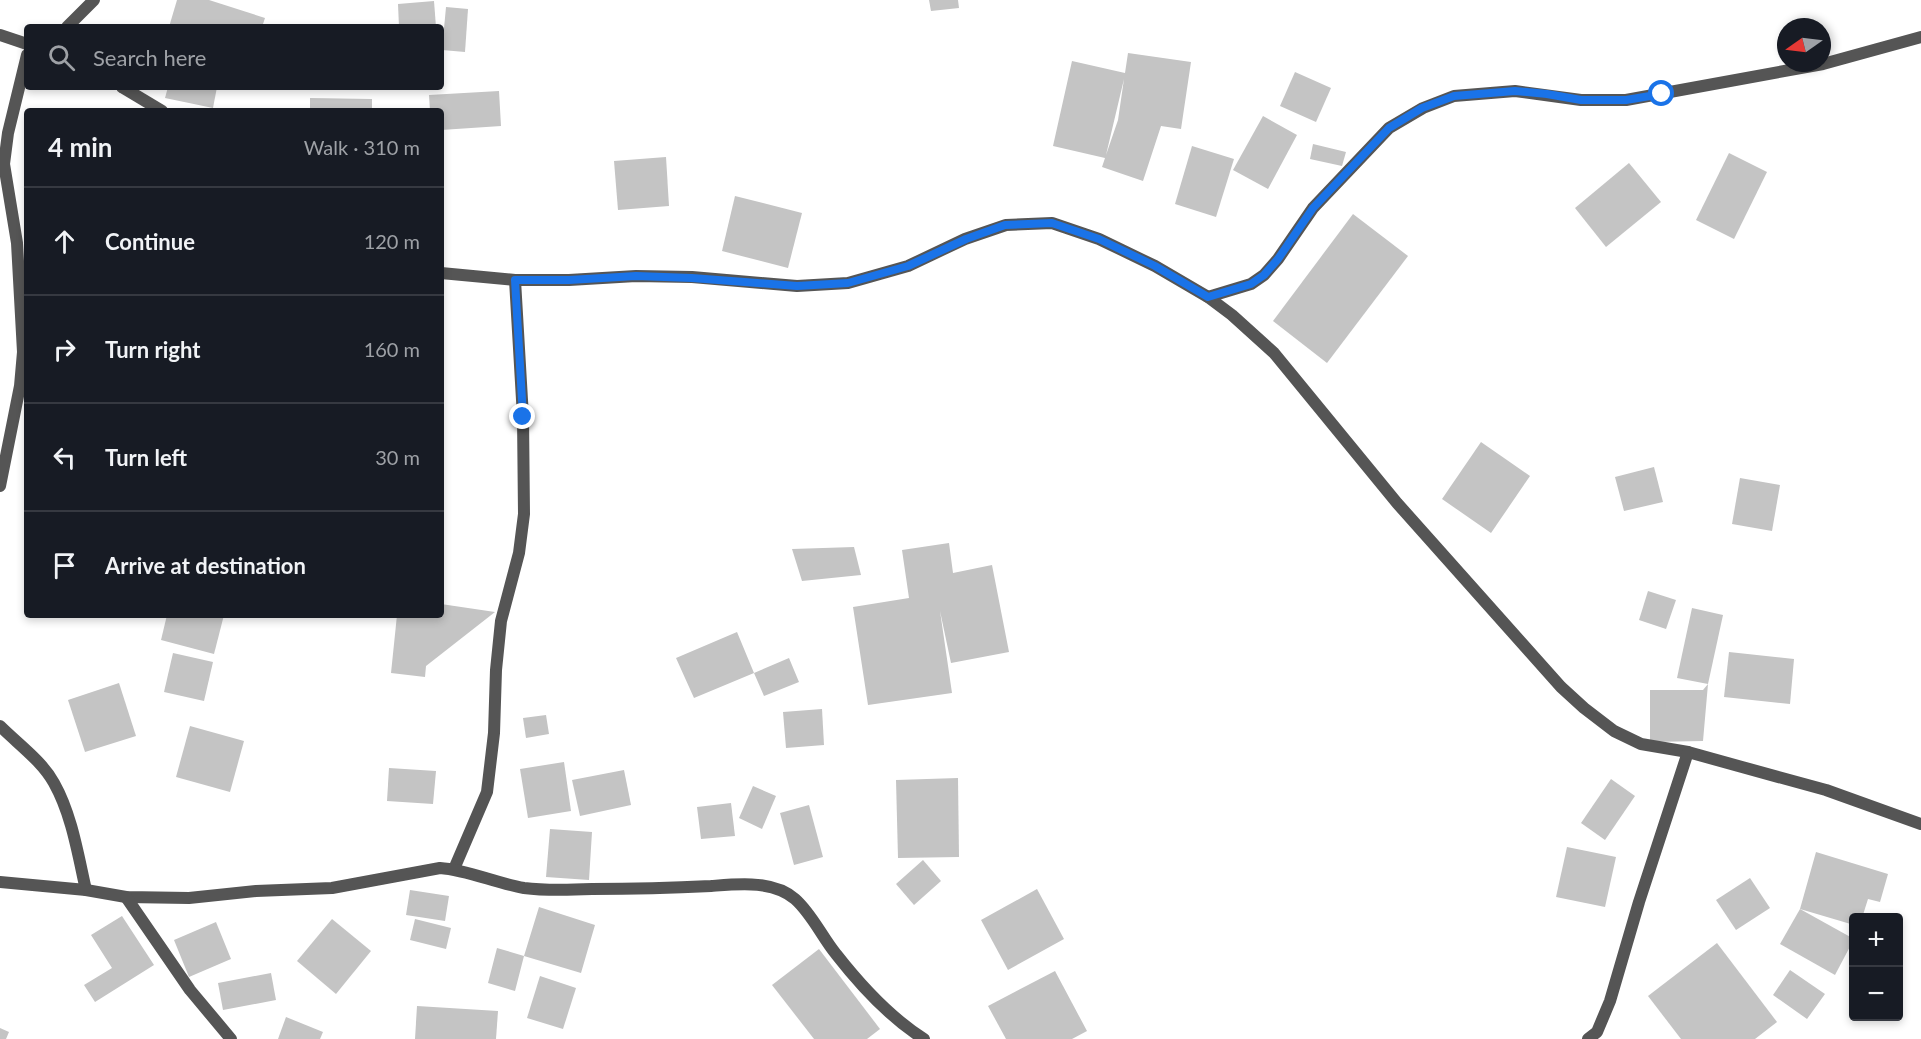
<!DOCTYPE html>
<html lang="en">
<head>
<meta charset="utf-8">
<style>
	body { margin:0; font-family:Lato,sans-serif; background:#242831; color:#f1f3f6 }
	.controls { position:absolute; right:18px; bottom:18px; display:grid; overflow:hidden; border-radius:6px; box-shadow:0 3px 9px #0003 }
	.controls button { width:54px; height:54px; display:grid; place-items:center; padding:0; border:0; border-bottom:2px solid #363941; background:#171b24; color:#f1f3f6; font:30px sans-serif }
	.compass { position:absolute; left:1777px; top:18px; width:54px; height:54px; border-radius:50%; background:#171b24; box-shadow:0 3px 9px #0003; rotate:256deg }
	.stop { position:absolute; width:18px; height:18px; margin:-14px; border:4px solid #1a73e8; border-radius:50%; background:#fff }
	.stop.end { background:#1a73e8; border-color:#fff; box-shadow:0 2px 6px #0008 }
	.list { margin:0; padding:0; list-style:none }
	h2 { display:flex; justify-content:space-between; align-items:center; height:78px; margin:0; padding:0 24px; font-size:26px }
	h2 small { font-size:20px; font-weight:400; color:#9ea1a6 }
	.list li { display:grid; grid-template-columns:39px 1fr auto; gap:18px; align-items:center; box-sizing:border-box; height:108px; padding:0 24px; border-top:2px solid #363941 }
	.list b { display:block; font-size:22px; white-space:nowrap }
	.list em { font-size:20px; font-style:normal; color:#9ea1a6 }
	.icon { flex:none; width:33px; height:33px; fill:none; stroke:currentColor; stroke-width:2; stroke-linecap:round; stroke-linejoin:round }
	.map { position:relative; flex:none; width:1921px; height:1039px; overflow:hidden }
	.search { position:absolute; background:#171b24; box-shadow:0 3px 9px #0003; left:24px; top:24px; width:420px; height:66px; display:flex; align-items:center; gap:15px; box-sizing:border-box; padding:0 21px; border-radius:6px; color:#9ea1a6; font-size:22px }
	.panel { position:absolute; background:#171b24; box-shadow:0 3px 9px #0003; left:24px; top:108px; width:420px; height:510px; border-radius:6px }
	.map>svg:first-child { display:block }
	.building { fill:#c4c4c4; fill-rule:evenodd }
	.lines { fill:none; stroke-linecap:round; stroke-linejoin:round }
	.minor { stroke:#555; stroke-width:12 }
	.route { stroke:#1a73e8; stroke-width:8 }
</style>
</head>
<body>
<div class="map">
<svg width="1921" height="1039" viewBox="0 0 1921 1039">
	<rect width="100%" height="100%" fill="#fff"/>
	<g class="building">
		<path d="M177 0H209L265 18 262 27H169Z"/>
		<path d="M929 0H958L959 8 931 11Z"/>
		<path d="M434 1 436 27H399L398 4Z"/>
		<path d="M446 7 468 9 465 52 442 50Z"/>
		<path d="M1128 53 1191 62 1181 129 1161 126 1143 181 1102 167 1105 158 1053 146 1072 61 1125 73ZM1124 79 1118 120 1106 155Z"/>
		<path d="M1295 72 1331 88 1316 122 1280 106Z"/>
		<path d="M168 87H217L213 108 165 98Z"/>
		<path d="M499 91 501 126 441 130V111H430L429 95Z"/>
		<path d="M310 98 372 99V111H310Z"/>
		<path d="M1263 116 1297 135 1268 189 1233 170Z"/>
		<path d="M1313 144 1346 152 1342 166 1310 159Z"/>
		<path d="M1192 146 1234 159 1216 217 1175 204Z"/>
		<path d="M1729 153 1767 172 1734 239 1696 220Z"/>
		<path d="M666 157 669 206 618 210 614 161Z"/>
		<path d="M1629 163 1661 202 1606 247 1575 208Z"/>
		<path d="M735 196 802 213 788 268 722 251Z"/>
		<path d="M1353 214 1408 256 1327 363 1273 321Z"/>
		<path d="M1481 442 1530 476 1491 533 1442 499Z"/>
		<path d="M1654 467 1663 502 1624 511 1615 477Z"/>
		<path d="M1740 478 1780 485 1772 531 1732 524Z"/>
		<path d="M949 543 953 573 992 565 1009 652 951 663 940 611 952 693 868 705 853 607 909 598 902 550Z"/>
		<path d="M854 547 861 575 802 581 792 549Z"/>
		<path d="M1648 591 1676 600 1666 629 1639 620Z"/>
		<path d="M441 604 495 612 426 666 425 677 391 673 397 615H441Z"/>
		<path d="M1692 608 1723 615 1708 684 1677 678Z"/>
		<path d="M167 615H224L214 654 161 640Z"/>
		<path d="M326 615H355V618L326 617Z"/>
		<path d="M737 632 754 673 789 658 799 682 764 696 754 673 694 698 676 658Z"/>
		<path d="M1729 652 1794 659 1790 704 1724 697Z"/>
		<path d="M173 653 213 662 204 701 164 692Z"/>
		<path d="M119 683 136 736 85 752 68 700Z"/>
		<path d="M1708 684 1703 741 1650 742V690H1703Z"/>
		<path d="M822 709 824 745 786 748 783 712Z"/>
		<path d="M546 715 549 734 526 738 523 718Z"/>
		<path d="M190 726 244 741 230 792 176 777Z"/>
		<path d="M564 762 571 811 528 818 520 769Z"/>
		<path d="M389 768 436 771 433 804 387 801Z"/>
		<path d="M624 770 631 805 580 816 572 780Z"/>
		<path d="M958 778 959 857 898 858 896 780Z"/>
		<path d="M1611 779 1635 796 1605 840 1581 823Z"/>
		<path d="M753 786 776 796 762 829 739 818Z"/>
		<path d="M731 803 735 836 701 839 697 807Z"/>
		<path d="M809 805 823 857 794 865 780 813Z"/>
		<path d="M550 829 592 832 589 880 546 877Z"/>
		<path d="M1567 847 1616 857 1605 907 1556 897Z"/>
		<path d="M1816 852 1888 874 1880 902 1868 899 1862 918H1854V925L1800 909Z"/>
		<path d="M923 860 941 881 914 905 896 884Z"/>
		<path d="M1750 878 1770 908 1736 930 1716 900Z"/>
		<path d="M1037 889 1064 939 1008 970 981 920Z"/>
		<path d="M410 890 449 896 445 921 406 915Z"/>
		<path d="M539 907 595 925 581 973 524 956 515 991 488 983 497 948 524 956Z"/>
		<path d="M1800 909 1854 939 1835 975 1780 944Z"/>
		<path d="M122 916 154 965 95 1002 84 985 112 968 91 935Z"/>
		<path d="M332 919 371 951 336 994 297 961Z"/>
		<path d="M415 919 451 928 446 949 410 940Z"/>
		<path d="M216 922 231 959 189 977 174 940Z"/>
		<path d="M1717 943 1777 1022 1755 1039H1681L1648 996Z"/>
		<path d="M819 949 880 1029 867 1039H814L772 985Z"/>
		<path d="M1790 970 1825 994 1807 1019 1773 995Z"/>
		<path d="M1055 971 1087 1031 1072 1039H1006L988 1006Z"/>
		<path d="M271 973 276 1000 223 1010 218 983Z"/>
		<path d="M540 976 576 988 563 1029 527 1018Z"/>
		<path d="M417 1006 498 1011 496 1039H415Z"/>
		<path d="M286 1017 323 1032 320 1039H278Z"/>
		<path d="M0 1028 9 1032 6 1039H0Z"/>
	</g>
	<g class="lines">
		<g class="minor">
			<path d="M67 27 94 0"/>
			<path d="M0 35 27 44"/>
			<path d="M122 87 162 111"/>
			<path d="M441 273 515 280H569L636 276 692 277 797 286 848 283 908 266 965 239 1006 225 1052 223 1099 239 1155 266 1208 297 1232 315 1274 353 1397 503 1561 687 1584 708 1614 731 1641 744 1688 752 1742 767 1826 790 1921 824"/>
			<path d="M1208 297 1251 284 1264 275 1278 259 1313 208 1389 128 1423 108 1454 96 1515 91 1581 100H1626L1823 64 1921 37"/>
			<path d="M0 486 20 386 23 352 17 243 4 164 8 133 27 55"/>
			<path d="M0 726C18 744 42 761 54 783 72 815 78 855 86 890"/>
			<path d="M454 869 487 792 494 733 496 670 501 621 519 553 524 514 523 417 515 280"/>
			<path d="M0 882 86 890 126 897 189 898 256 891 332 888 440 868C468 870 495 883 524 888 547 891 570 890 592 889 632 889 672 888 711 886 738 884 773 880 795 899 812 914 822 937 836 954 861 986 889 1017 924 1039"/>
			<path d="M126 897 190 990 231 1039"/>
			<path d="M1588 1039 1597 1032 1610 1001 1639 902 1688 752"/>
		</g>
	</g>
	<g class="lines">
		<path class="route" d="M523 417 515 280H569L636 276 692 278 797 286 848 283 908 266 966 239 1005 225 1052 223 1099 239 1155 266 1208 297 1251 284 1264 275 1278 259 1313 208 1389 128 1422 108 1454 96 1515 91 1547 94 1581 100H1626L1662 94"/>
	</g>
</svg>
<div class="controls">
<button>+</button>
<button>−</button>
</div>
<svg class="compass" viewBox="-18 -18 36 36"><path d="M0-13l5 13h-10z" fill="#e53935"/><path d="M0 13l5-13h-10z" fill="#9ea1a6"/></svg>
<div class="stop" style="left:1662px;top:94px"></div>
<div class="stop end" style="left:523px;top:417px"></div>
<div class="search"><svg class="icon" aria-label="search" viewBox="0 0 24 24"><circle cx="10" cy="10" r="6"/><path d="M15 15l6 6"/></svg>Search here</div>
<section class="panel">
<h2>4 min<small>Walk · 310 m</small></h2>
<ul class="list">
<li><svg class="icon" aria-label="ahead" viewBox="0 0 24 24"><path d="M12 20V5M6 11l6-6 6 6"/></svg><div><b>Continue</b></div><em>120 m</em></li>
<li><svg class="icon" aria-label="right" viewBox="0 0 24 24"><path d="M7 20v-9h11M14 6l5 5-5 5"/></svg><div><b>Turn right</b></div><em>160 m</em></li>
<li><svg class="icon" aria-label="left" viewBox="0 0 24 24"><path d="M17 20v-9H6M10 6l-5 5 5 5"/></svg><div><b>Turn left</b></div><em>30 m</em></li>
<li><svg class="icon" aria-label="arrive" viewBox="0 0 24 24"><path d="M6 21V4h12l-3 4 3 4H6"/></svg><div><b>Arrive at destination</b></div></li>
</ul>
</section>
</div>
</body>
</html>
